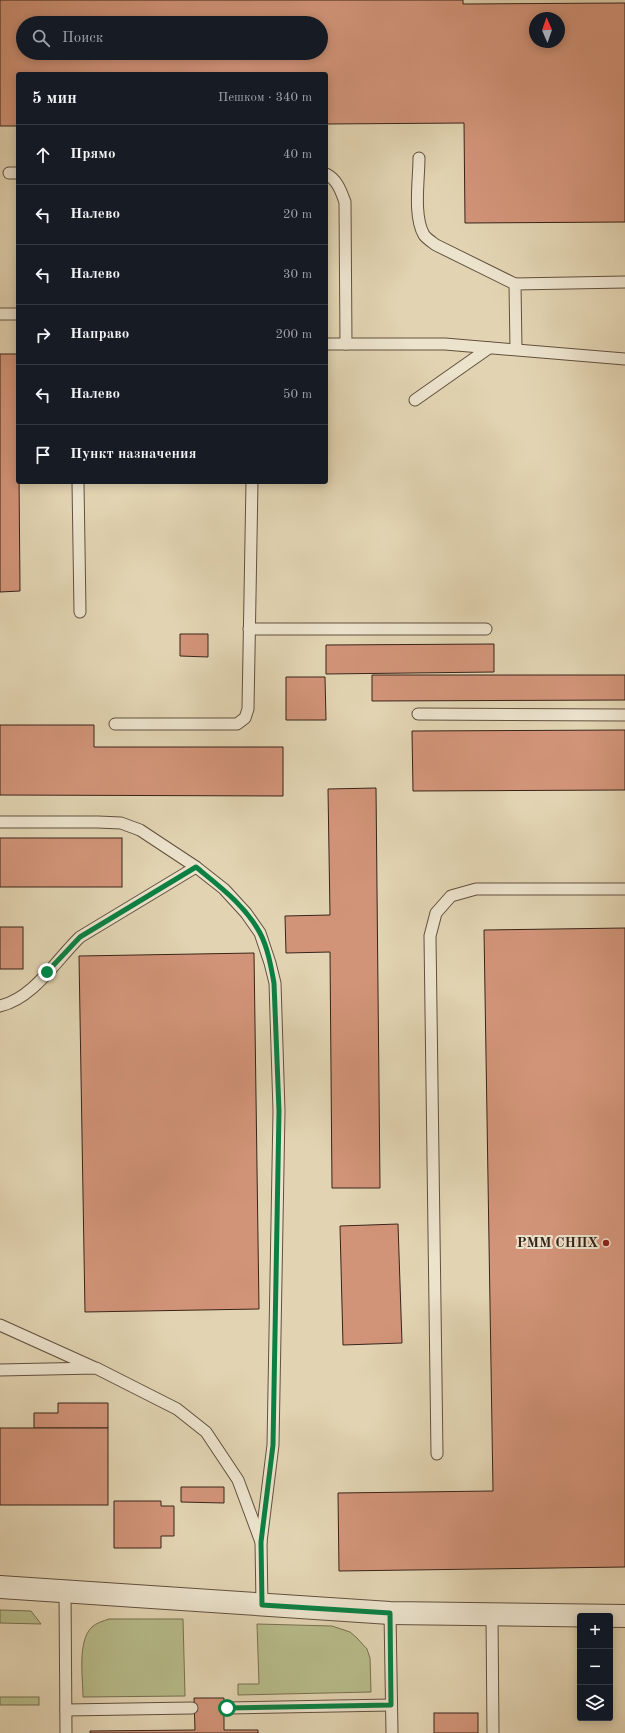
<!DOCTYPE html>
<html lang="ru">
<head>
<meta charset="utf-8">
<style>
	body { margin:0; font-family:"Old Standard TT",serif; background:#242831; color:#f1f3f6 }
	.controls { position:absolute; right:12px; bottom:12px; display:grid; overflow:hidden; border-radius:4px; box-shadow:0 2px 10px #0003 }
	.controls button { width:36px; height:36px; display:grid; place-items:center; padding:0; border:0; border-bottom:1px solid #363941; background:#171b24; color:#f1f3f6; font:20px sans-serif }
	.compass { position:absolute; left:529px; top:12px; width:36px; height:36px; border-radius:50%; background:#171b24; box-shadow:0 2px 10px #0003; rotate:358deg }
	.stop { position:absolute; width:12px; height:12px; margin:-9px; border:3px solid #0b8043; border-radius:50%; background:#fff }
	.stop.end { background:#0b8043; border-color:#fff; box-shadow:0 1px 4px #0008 }
	.list { margin:0; padding:0; list-style:none }
	h2 { display:flex; justify-content:space-between; align-items:center; height:52px; margin:0; padding:0 16px; font-size:17px }
	h2 small { font-size:13px; font-weight:400; color:#9ea1a6 }
	.list li { display:grid; grid-template-columns:26px 1fr auto; gap:12px; align-items:center; box-sizing:border-box; height:60px; padding:0 16px; border-top:1px solid #363941 }
	.list b { display:block; font-size:15px; white-space:nowrap }
	.list em { font-size:13px; font-style:normal; color:#9ea1a6 }
	.icon { flex:none; width:22px; height:22px; fill:none; stroke:currentColor; stroke-width:2; stroke-linecap:round; stroke-linejoin:round }
	.map { position:relative; flex:none; width:625px; height:1733px; overflow:hidden }
	.search { position:absolute; background:#171b24; box-shadow:0 2px 10px #0003; left:16px; top:16px; width:312px; height:44px; display:flex; align-items:center; gap:10px; box-sizing:border-box; padding:0 14px; border-radius:22px; color:#9ea1a6; font-size:15px }
	.panel { position:absolute; background:#171b24; box-shadow:0 2px 10px #0003; left:16px; top:72px; width:312px; height:412px; border-radius:4px }
	.map>svg:first-child { display:block }
	.green { fill:#b7bc8a; stroke:#787052 }
	.building { fill:#d29479; stroke:#382419; fill-rule:evenodd }
	.lines { fill:none; stroke-linecap:round; stroke-linejoin:round }
	.lane-casing { stroke:#62503f; stroke-width:13 }
	.street-casing { stroke:#62503f; stroke-width:24 }
	.lane { stroke:#ece3cd; stroke-width:11 }
	.street { stroke:#ece3cd; stroke-width:22 }
	.route { stroke:#0b8043; stroke-width:5 }
	.poi-dot { fill:#8f2418; stroke:#ece3cd; stroke-width:1.5 }
	.labels { text-anchor:middle; dominant-baseline:central; stroke-width:4; stroke-linejoin:round; paint-order:stroke }
	.poi-label { font-size:14px; font-weight:bold; fill:#382419; stroke:#ece3cd; text-anchor:end }
</style>
</head>
<body>
<div class="map">
<svg width="625" height="1733" viewBox="0 0 625 1733">
	<rect width="100%" height="100%" fill="#e2d4b2"/>
	<filter id="stains"><feTurbulence type="fractalNoise" baseFrequency=".005" numOctaves="4"/><feColorMatrix values="0 0 0 0 .2 0 0 0 0 .09 0 0 0 0 .02 0 0 0 .5 -.17"/></filter>
	<radialGradient id="worn" r=".72"><stop offset=".6" stop-color="#630" stop-opacity="0"/><stop offset="1" stop-color="#630" stop-opacity=".3"/></radialGradient>
	<g class="green">
		<path d="M0 1610 31 1611 41 1624 0 1623Z"/>
		<path d="M109 1619H183L185 1696 83 1697C83 1678 77 1641 92 1627 96 1623 103 1621 109 1619Z"/>
		<path d="M257 1624 332 1626 350 1632 357 1638 367 1649 370 1658 371 1692 238 1695V1684H259Z"/>
		<rect x="0" y="1697" width="39" height="8"/>
	</g>
	<g class="building">
		<path d="M0 0H463V4L625 3V222L465 223 464 123 326 124V74H18V126H0ZM535 18H559V42H535ZM23 23H321V53H23Z"/>
		<path d="M0 354H18L20 591 0 592Z"/>
		<path d="M180 634H208V657L180 656Z"/>
		<path d="M494 644V672L326 674V645Z"/>
		<path d="M372 675H625V700L372 701Z"/>
		<path d="M286 677H325L326 720H286Z"/>
		<path d="M0 725H94V747H283V796L0 795Z"/>
		<path d="M625 730V790L413 791 412 731Z"/>
		<path d="M376 788 380 1188H332L330 952 286 953 285 916 330 915 328 789Z"/>
		<rect x="0" y="838" width="122" height="49"/>
		<rect x="0" y="927" width="23" height="42"/>
		<path d="M625 928V1567L339 1571 338 1493 493 1491 484 930Z"/>
		<path d="M254 953 259 1309 85 1312 79 956Z"/>
		<path d="M398 1224 402 1343 343 1345 340 1226Z"/>
		<path d="M58 1403H108V1428H34V1413H58Z"/>
		<rect x="0" y="1428" width="108" height="77"/>
		<path d="M181 1487H224V1503L181 1502Z"/>
		<path d="M114 1501H161V1506H174V1536H161V1548H114Z"/>
		<path d="M194 1698H224V1730H258V1733H90V1731L195 1730Z"/>
		<rect x="434" y="1713" width="44" height="20"/>
	</g>
	<g class="lines">
		<defs>
			<g id="lane">
				<path d="M419 158C419 180 413 216 424 235 427 239 432 242 436 245L515 284"/>
				<path d="M9 173H18"/>
				<path d="M326 174C337 179 341 191 345 202L346 344"/>
				<path d="M0 314H18"/>
				<path d="M326 344H445L625 359"/>
				<path d="M516 349 515 284 625 282"/>
				<path d="M415 400 489 348"/>
				<path d="M78 482 80 612"/>
				<path d="M249 629H486"/>
				<path d="M418 714 625 715"/>
				<path d="M115 724H237L245 718 248 709 252 482"/>
				<path d="M0 822H98L121 823 140 830 196 867 224 889 246 913 260 933 270 963 275 983 279 1111 273 1445 261 1542"/>
				<path d="M0 1006C34 998 56 960 80 937L196 867"/>
				<path d="M0 1325 93 1367"/>
				<path d="M0 1370 96 1368 177 1409 206 1432 238 1480 261 1542 262 1605"/>
				<path d="M437 1454 430 936 436 913 451 896 476 889H625"/>
				<path d="M65 1592 66 1733"/>
				<path d="M390 1613 392 1733"/>
				<path d="M492 1615 493 1733"/>
				<path d="M227 1708 391 1705"/>
				<path d="M66 1710 192 1708"/>
			</g>
			<path id="street" d="M0 1587 390 1613 625 1616"/>
		</defs>
		<use href="#lane" class="lane-casing"/>
		<use href="#street" class="street-casing"/>
		<use href="#lane" class="lane"/>
		<use href="#street" class="street"/>
	</g>
	<g class="lines">
		<path class="route" d="M47 972 80 937 196 867C219 886 245 905 260 933 268 948 271 967 274 983L279 1111 273 1445 261 1542 262 1605 390 1613 391 1705 227 1708"/>
	</g>
	<circle class="poi-dot" cx="606" cy="1243" r="4"/>
	<g class="labels">
		<g class="poi-label">
			<text x="598" y="1243">РММ СНПХ</text>
		</g>
	</g>
	<rect width="100%" height="100%" filter="url(#stains)"/>
	<rect width="100%" height="100%" fill="url(#worn)"/>
</svg>
<div class="controls">
<button>+</button>
<button>−</button>
<button><svg class="icon" aria-label="layers" viewBox="0 0 24 24"><path d="M12 4l9 5-9 5-9-5zM3 14l9 5 9-5"/></svg></button>
</div>
<svg class="compass" viewBox="-18 -18 36 36"><path d="M0-13l5 13h-10z" fill="#e53935"/><path d="M0 13l5-13h-10z" fill="#9ea1a6"/></svg>
<div class="stop" style="left:227px;top:1708px"></div>
<div class="stop end" style="left:47px;top:972px"></div>
<div class="search"><svg class="icon" aria-label="search" viewBox="0 0 24 24"><circle cx="10" cy="10" r="6"/><path d="M15 15l6 6"/></svg>Поиск</div>
<section class="panel">
<h2>5 мин<small>Пешком · 340 m</small></h2>
<ul class="list">
<li><svg class="icon" aria-label="ahead" viewBox="0 0 24 24"><path d="M12 20V5M6 11l6-6 6 6"/></svg><div><b>Прямо</b></div><em>40 m</em></li>
<li><svg class="icon" aria-label="left" viewBox="0 0 24 24"><path d="M17 20v-9H6M10 6l-5 5 5 5"/></svg><div><b>Налево</b></div><em>20 m</em></li>
<li><svg class="icon" aria-label="left" viewBox="0 0 24 24"><path d="M17 20v-9H6M10 6l-5 5 5 5"/></svg><div><b>Налево</b></div><em>30 m</em></li>
<li><svg class="icon" aria-label="right" viewBox="0 0 24 24"><path d="M7 20v-9h11M14 6l5 5-5 5"/></svg><div><b>Направо</b></div><em>200 m</em></li>
<li><svg class="icon" aria-label="left" viewBox="0 0 24 24"><path d="M17 20v-9H6M10 6l-5 5 5 5"/></svg><div><b>Налево</b></div><em>50 m</em></li>
<li><svg class="icon" aria-label="arrive" viewBox="0 0 24 24"><path d="M6 21V4h12l-3 4 3 4H6"/></svg><div><b>Пункт назначения</b></div></li>
</ul>
</section>
</div>
</body>
</html>
